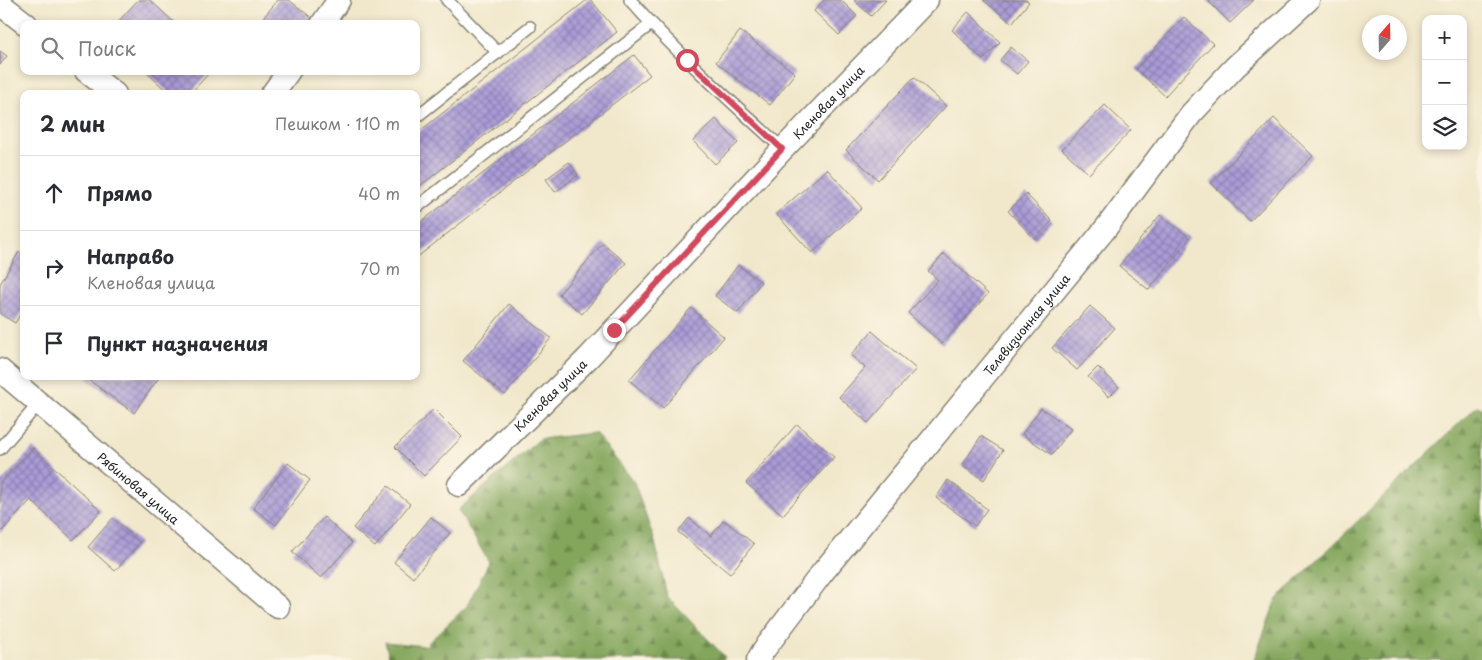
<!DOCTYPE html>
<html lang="ru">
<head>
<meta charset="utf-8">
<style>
	body { margin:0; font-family:"Playpen Sans",sans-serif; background:#f2f2f3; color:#2b2b33 }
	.controls { position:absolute; right:15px; top:15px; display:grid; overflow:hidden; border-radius:10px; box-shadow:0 2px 8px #0003 }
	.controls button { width:45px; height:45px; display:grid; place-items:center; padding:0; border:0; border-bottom:1px solid #e1e1e2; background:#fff; color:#2b2b33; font:25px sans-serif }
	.compass { position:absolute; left:1362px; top:15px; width:45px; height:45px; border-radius:50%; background:#fff; box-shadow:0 2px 8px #0003; rotate:20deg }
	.stop { position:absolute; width:15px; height:15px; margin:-11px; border:4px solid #d1495b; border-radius:50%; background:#fff }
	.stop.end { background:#d1495b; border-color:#fff; box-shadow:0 1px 5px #0008 }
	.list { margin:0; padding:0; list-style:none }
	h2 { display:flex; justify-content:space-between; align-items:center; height:65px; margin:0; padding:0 20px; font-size:21px }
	h2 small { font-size:16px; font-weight:400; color:#7c7c81 }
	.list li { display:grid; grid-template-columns:32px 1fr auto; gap:15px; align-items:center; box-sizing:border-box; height:75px; padding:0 20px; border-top:1px solid #e1e1e2 }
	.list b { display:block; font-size:19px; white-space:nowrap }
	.list p { margin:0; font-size:16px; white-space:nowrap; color:#7c7c81 }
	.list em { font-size:16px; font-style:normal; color:#7c7c81 }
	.icon { flex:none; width:28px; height:28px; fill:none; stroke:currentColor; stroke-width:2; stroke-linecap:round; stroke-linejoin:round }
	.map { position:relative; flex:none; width:1482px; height:660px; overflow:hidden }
	.search { position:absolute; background:#fff; box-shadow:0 2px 8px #0003; left:20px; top:20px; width:400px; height:55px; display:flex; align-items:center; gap:12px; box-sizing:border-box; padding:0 18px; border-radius:10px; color:#7c7c81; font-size:19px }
	.panel { position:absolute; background:#fff; box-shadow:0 2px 8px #0003; left:20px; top:90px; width:400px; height:290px; border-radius:10px }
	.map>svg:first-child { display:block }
	.forest { fill:url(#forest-firs); stroke:#50613c }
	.building { fill:url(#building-cross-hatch) }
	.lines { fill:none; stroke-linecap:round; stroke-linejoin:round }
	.lane-casing { stroke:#868274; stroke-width:14 }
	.street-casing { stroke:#868274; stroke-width:25 }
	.lane { stroke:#fff; stroke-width:11 }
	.street { stroke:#fff; stroke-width:22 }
	.route { stroke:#d1495b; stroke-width:6 }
	.labels { text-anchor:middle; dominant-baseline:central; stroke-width:4; stroke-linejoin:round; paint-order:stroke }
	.street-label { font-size:12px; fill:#1c1c1c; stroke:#fcf5e5 }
</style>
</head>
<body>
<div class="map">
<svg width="1482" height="660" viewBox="0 0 1482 660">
	<defs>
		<pattern id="forest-firs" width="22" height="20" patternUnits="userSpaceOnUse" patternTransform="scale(1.25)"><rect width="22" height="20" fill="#83a65b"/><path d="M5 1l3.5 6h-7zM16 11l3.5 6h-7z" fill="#6a864a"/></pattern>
		<pattern id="building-cross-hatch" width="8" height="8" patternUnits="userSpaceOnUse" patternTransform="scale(1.25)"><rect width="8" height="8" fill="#aa9bd7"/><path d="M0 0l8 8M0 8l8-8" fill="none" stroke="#8a7eae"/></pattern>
	</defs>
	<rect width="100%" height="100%" fill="#fcf5e5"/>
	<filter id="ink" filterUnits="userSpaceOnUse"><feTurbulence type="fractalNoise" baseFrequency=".02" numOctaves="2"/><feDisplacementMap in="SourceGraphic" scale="10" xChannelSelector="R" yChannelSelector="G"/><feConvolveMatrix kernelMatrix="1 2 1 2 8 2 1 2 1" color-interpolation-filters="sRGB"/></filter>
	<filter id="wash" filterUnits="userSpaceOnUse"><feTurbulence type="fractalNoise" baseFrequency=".0096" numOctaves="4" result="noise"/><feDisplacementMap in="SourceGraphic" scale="20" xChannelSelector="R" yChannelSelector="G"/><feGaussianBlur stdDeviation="1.12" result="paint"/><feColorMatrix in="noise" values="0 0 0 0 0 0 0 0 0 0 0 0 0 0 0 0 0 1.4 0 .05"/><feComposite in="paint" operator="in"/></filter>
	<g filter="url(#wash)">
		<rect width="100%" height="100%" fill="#f1e8cc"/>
		<g class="forest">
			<path d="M1477 406 1482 408V660H1254L1276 600Z"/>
			<path d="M595 433 634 482 655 542 667 597 725 657 723 660H390L385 642 425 646 467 606 489 562 458 510 540 439Z"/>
		</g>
		<g id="blocks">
			<g class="building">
				<path d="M138 0H150L176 24H116Z"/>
				<path d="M278 0H289L313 19 309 24H269L262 19Z"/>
				<path d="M587 0H591L617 32 416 189V134Z"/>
				<path d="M824 0H841L857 16 839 35 814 11Z"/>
				<path d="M854 0H886L871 16Z"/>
				<path d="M983 0H1026L1029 2 1012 23Z"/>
				<path d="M1207 0H1254L1230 23Z"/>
				<path d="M968 12 1000 42 983 60 952 30Z"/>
				<path d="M1184 17 1213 44 1165 96 1136 69Z"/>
				<path d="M740 31 795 73 770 105 716 62Z"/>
				<path d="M1011 47 1028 61 1017 74 1000 60Z"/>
				<path d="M0 51 7 56 0 65Z"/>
				<path d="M634 55 650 75 416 258V226Z"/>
				<path d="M145 71H211L190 94H170Z"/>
				<path d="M914 77 946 106 878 180 846 150Z"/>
				<path d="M1105 105 1131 130 1089 174 1062 149Z"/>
				<path d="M1274 118 1313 156 1250 221 1211 183Z"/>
				<path d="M716 119 738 143 715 164 693 141Z"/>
				<path d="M569 162 578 175 555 192 546 179Z"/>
				<path d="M827 169 862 208 812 253 776 214Z"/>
				<path d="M1026 194 1052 221 1035 239 1008 211Z"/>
				<path d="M1160 215 1190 238 1149 290 1119 266Z"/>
				<path d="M603 243 626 263 582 314 559 294Z"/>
				<path d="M19 252 24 255V308L15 323 0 314V284Z"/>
				<path d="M944 254 988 294 942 344 908 313 938 280 928 271Z"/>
				<path d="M738 265 761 282 738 313 715 296Z"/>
				<path d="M509 304 551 338 505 395 463 361Z"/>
				<path d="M1090 306 1115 328 1077 370 1052 348Z"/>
				<path d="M691 308 724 337 663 408 629 380Z"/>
				<path d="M872 331 916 369 868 423 839 397 865 368 851 355Z"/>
				<path d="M1098 367 1119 387 1109 397 1088 377Z"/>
				<path d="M87 376H160L134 413 86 378Z"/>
				<path d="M1041 408 1071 429 1052 455 1022 434Z"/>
				<path d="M434 409 462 437 424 476 395 447Z"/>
				<path d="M797 424 834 457 783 515 746 483Z"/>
				<path d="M981 436 1003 450 984 480 962 466Z"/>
				<path d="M33 448 101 511 73 540 31 500 0 533V483Z"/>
				<path d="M288 463 310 480 276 525 253 508Z"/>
				<path d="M948 480 987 509 975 526 936 498Z"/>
				<path d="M388 486 410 504 375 547 353 528Z"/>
				<path d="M324 517 352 543 321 578 292 552Z"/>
				<path d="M431 517 450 533 413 578 394 562Z"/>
				<path d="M113 518 140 543 115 571 88 547Z"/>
				<path d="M689 518 711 536 724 520 754 544 730 574 678 532Z"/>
			</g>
		</g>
	</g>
	<g filter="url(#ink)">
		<use href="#blocks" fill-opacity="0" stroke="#868274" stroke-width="1"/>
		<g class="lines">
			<defs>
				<g id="lane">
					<path d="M447 0 498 53"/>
					<path d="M630 0C677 53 730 101 783 149"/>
					<path d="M416 117 530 27"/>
					<path d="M416 208 651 24"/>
					<path d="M0 449 39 403"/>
				</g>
				<g id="street">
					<path d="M0 4 26 24"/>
					<path d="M322 24 339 0"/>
					<path d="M86 71 115 94"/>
					<path d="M272 94 289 71"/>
					<path id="s1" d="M0 370 278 607"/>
					<path id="s2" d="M459 485 588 358 783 149 927 0"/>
					<path id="s3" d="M758 660 763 651 822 573 1106 228 1191 114 1235 67 1308 0"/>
				</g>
			</defs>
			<use href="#lane" class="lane-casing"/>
			<use href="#street" class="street-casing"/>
			<use href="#lane" class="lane"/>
			<use href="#street" class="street"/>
		</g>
	</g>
	<g class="lines" filter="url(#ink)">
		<path class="route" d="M614 330 782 149 687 60"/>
	</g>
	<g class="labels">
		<g class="street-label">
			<text stroke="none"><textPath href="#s2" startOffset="532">Кленовая улица</textPath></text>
			<text stroke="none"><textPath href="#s3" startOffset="430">Телевизионная улица</textPath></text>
			<text stroke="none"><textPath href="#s2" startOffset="128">Кленовая улица</textPath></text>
			<text stroke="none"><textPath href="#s1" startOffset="182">Рябиновая улица</textPath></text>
		</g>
	</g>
</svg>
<div class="controls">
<button>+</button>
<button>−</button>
<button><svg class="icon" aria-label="layers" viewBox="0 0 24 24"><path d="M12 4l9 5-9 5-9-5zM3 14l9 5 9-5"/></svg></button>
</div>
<svg class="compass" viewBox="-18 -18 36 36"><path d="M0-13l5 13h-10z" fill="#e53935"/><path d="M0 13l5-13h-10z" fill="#7c7c81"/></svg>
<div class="stop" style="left:687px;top:60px"></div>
<div class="stop end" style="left:614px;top:330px"></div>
<div class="search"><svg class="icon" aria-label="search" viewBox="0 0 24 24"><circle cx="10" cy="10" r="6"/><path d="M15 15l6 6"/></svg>Поиск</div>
<section class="panel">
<h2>2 мин<small>Пешком · 110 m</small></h2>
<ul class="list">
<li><svg class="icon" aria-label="ahead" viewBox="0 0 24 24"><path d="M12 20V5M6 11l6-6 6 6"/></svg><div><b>Прямо</b></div><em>40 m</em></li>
<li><svg class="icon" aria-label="right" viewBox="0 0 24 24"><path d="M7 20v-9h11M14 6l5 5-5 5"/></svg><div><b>Направо</b><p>Кленовая улица</p></div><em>70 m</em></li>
<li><svg class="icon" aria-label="arrive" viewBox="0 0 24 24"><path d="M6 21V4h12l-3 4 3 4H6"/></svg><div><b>Пункт назначения</b></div></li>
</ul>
</section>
</div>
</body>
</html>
